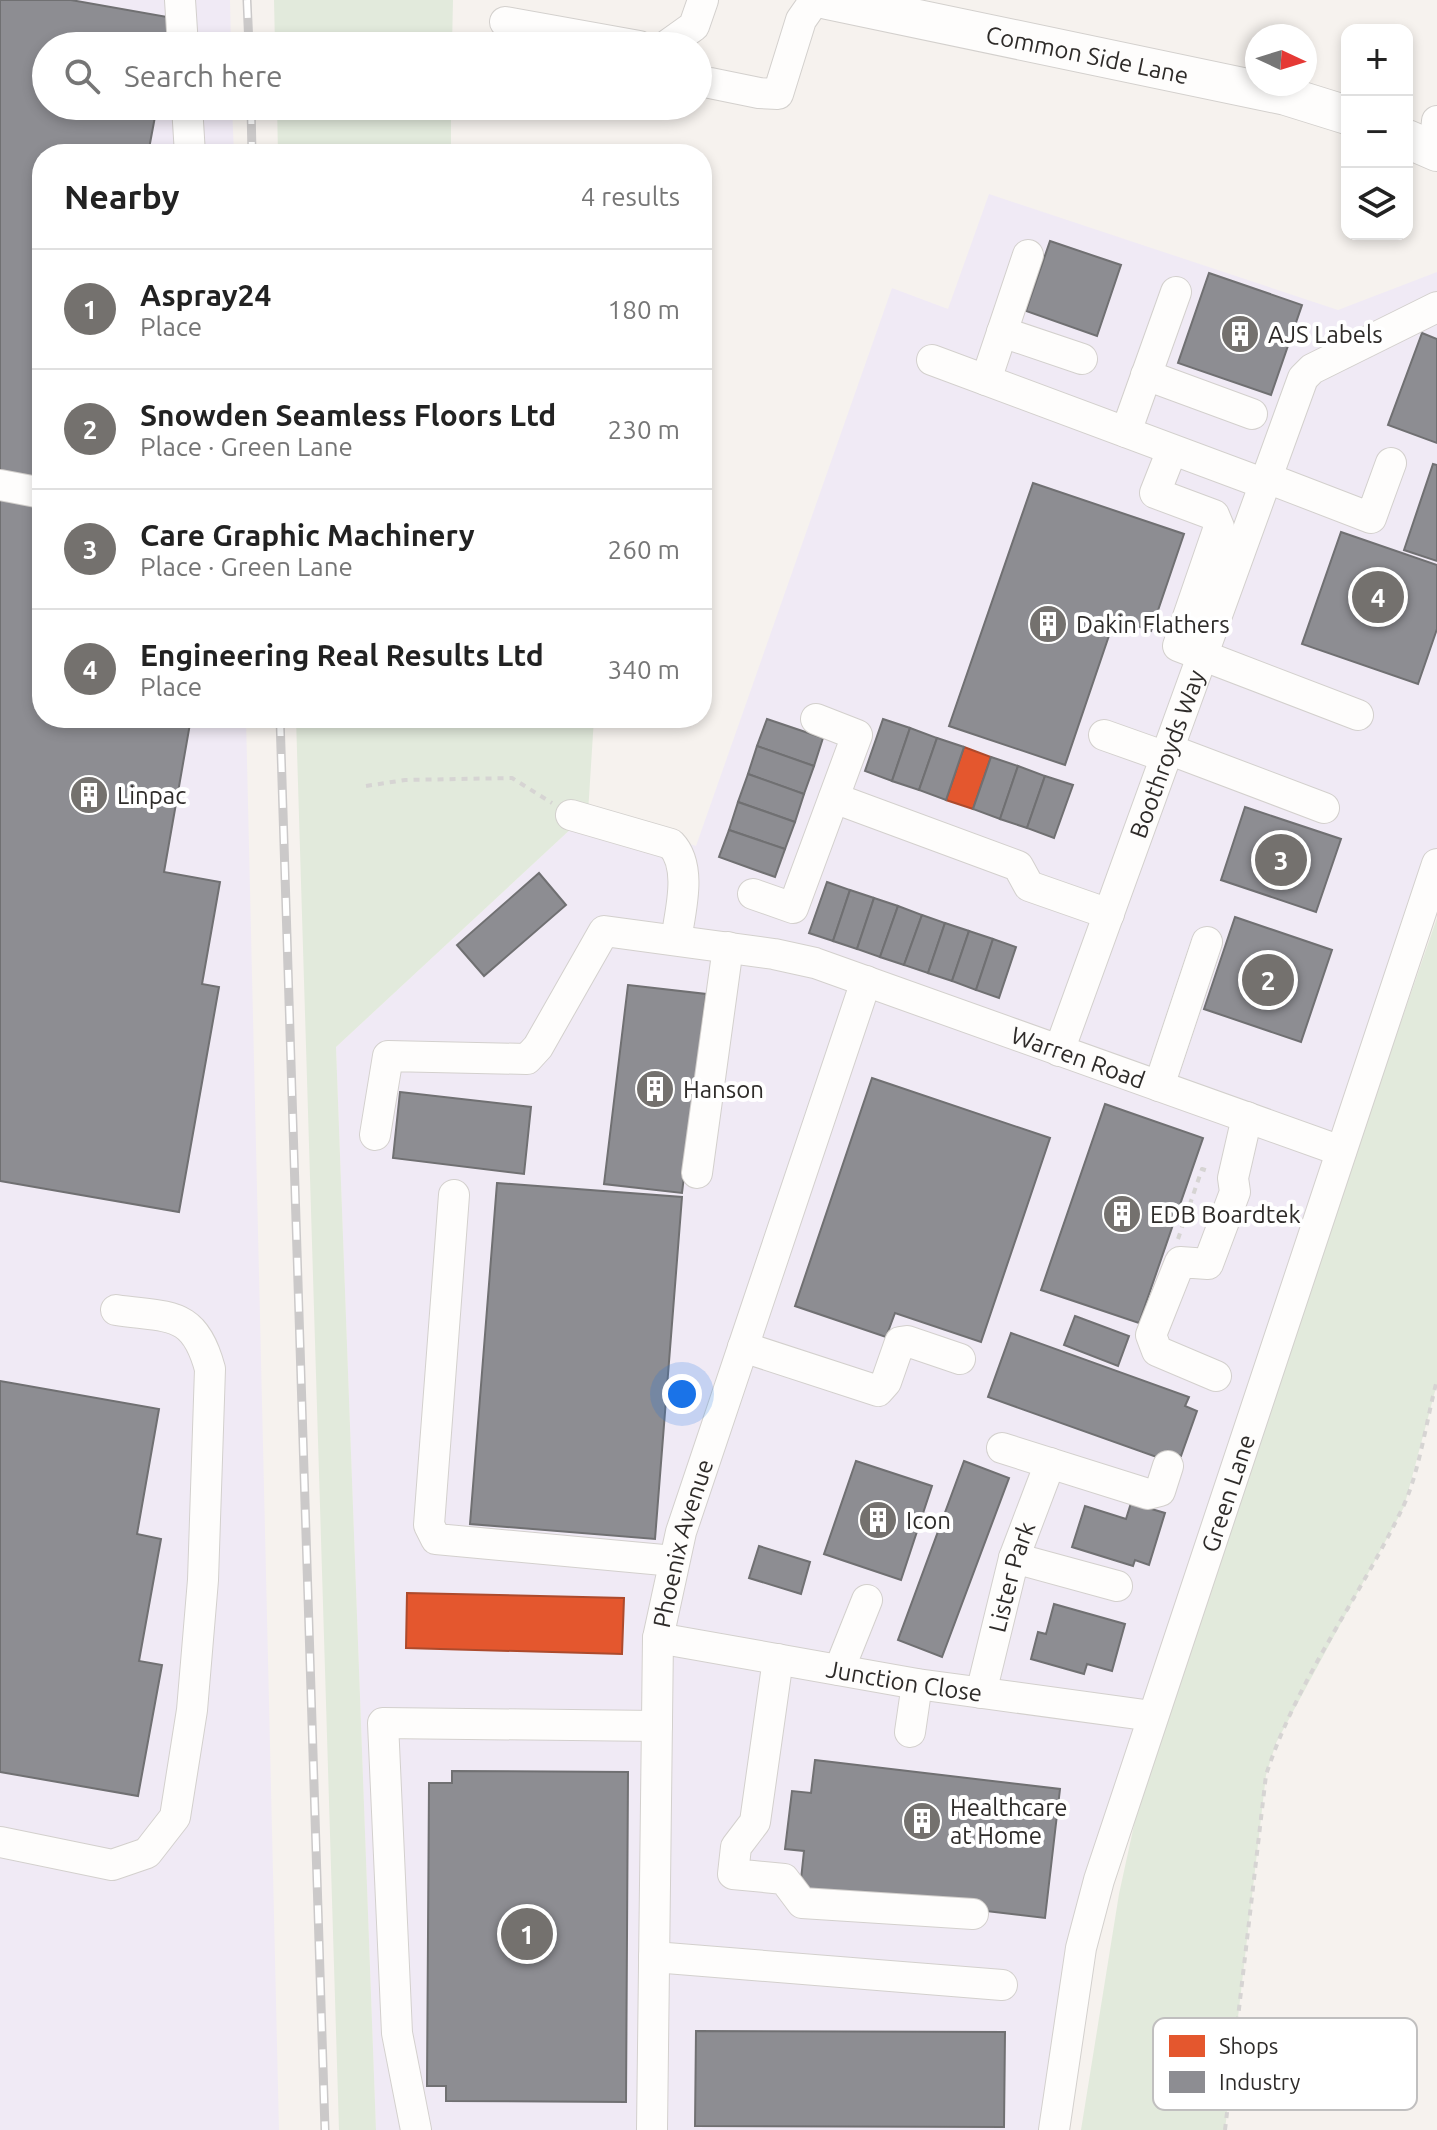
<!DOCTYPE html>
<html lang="en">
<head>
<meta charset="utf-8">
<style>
	body { margin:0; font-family:Ubuntu,sans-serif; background:#f2f2f2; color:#222 }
	.controls { position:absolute; right:24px; top:24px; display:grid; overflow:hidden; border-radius:16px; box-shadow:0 4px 12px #0003 }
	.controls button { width:72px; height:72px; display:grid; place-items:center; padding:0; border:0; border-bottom:2px solid #e0e0e0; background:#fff; color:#222; font:40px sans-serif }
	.compass { position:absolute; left:1245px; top:24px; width:72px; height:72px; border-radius:50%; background:#fff; box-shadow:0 4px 12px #0003; rotate:94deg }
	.you { position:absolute; left:682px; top:1394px; width:28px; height:28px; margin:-20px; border:6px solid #fff; border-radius:50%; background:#1a73e8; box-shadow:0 0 0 12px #1a73e833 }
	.badge { display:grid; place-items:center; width:52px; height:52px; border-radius:50%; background:#74716e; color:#fff; font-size:26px; font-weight:700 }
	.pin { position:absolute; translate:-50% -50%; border:4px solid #fff; box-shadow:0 2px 8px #0006 }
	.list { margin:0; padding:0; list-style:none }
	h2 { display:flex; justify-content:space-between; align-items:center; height:104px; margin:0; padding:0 32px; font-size:34px }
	h2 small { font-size:26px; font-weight:400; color:#767676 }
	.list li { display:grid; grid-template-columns:52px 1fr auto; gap:24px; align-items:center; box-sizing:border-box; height:120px; padding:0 32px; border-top:2px solid #e0e0e0 }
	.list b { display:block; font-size:30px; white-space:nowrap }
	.list p { margin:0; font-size:26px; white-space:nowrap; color:#767676 }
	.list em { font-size:26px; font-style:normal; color:#767676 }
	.icon { flex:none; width:44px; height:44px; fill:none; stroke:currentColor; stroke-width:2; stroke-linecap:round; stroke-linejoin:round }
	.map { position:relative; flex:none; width:1437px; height:2130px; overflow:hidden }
	.search { position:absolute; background:#fff; box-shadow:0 4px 12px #0003; left:32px; top:32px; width:680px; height:88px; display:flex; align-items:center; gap:20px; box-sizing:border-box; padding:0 28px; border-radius:44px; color:#767676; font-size:30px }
	.panel { position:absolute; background:#fff; box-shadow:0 4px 12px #0003; left:32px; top:144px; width:680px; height:584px; border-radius:32px }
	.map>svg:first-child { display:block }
	.industrial { fill:#f0eaf5 }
	.green { fill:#e2eadc }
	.shops { fill:#e4572e; stroke:#ad4a2c; stroke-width:2 }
	.industry { fill:#8d8d92; stroke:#707072; stroke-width:2 }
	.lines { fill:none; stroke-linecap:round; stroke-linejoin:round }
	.minor-casing { stroke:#d3d0cd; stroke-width:32 }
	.major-casing { stroke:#d3d0cd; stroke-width:40 }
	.path { stroke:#d6d4d3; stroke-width:4; stroke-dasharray:6 6; stroke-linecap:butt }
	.minor { stroke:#fefdfc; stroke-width:30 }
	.major { stroke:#fefdfc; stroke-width:38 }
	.rail-casing { stroke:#cbc9c9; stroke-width:9 }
	.rail { stroke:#fff; stroke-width:6; stroke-dasharray:18; stroke-linecap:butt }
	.labels { text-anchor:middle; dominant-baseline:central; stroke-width:8; stroke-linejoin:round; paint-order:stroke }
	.street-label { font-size:24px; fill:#2e2b29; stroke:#fff }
	.poi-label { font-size:24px; fill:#2e2b29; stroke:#fff; text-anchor:start }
	.key { fill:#fff; stroke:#c0bfbf; stroke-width:2 }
	.key-label { font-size:22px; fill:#2e2b29 }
</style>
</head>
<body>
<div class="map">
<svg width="1437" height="2130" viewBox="0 0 1437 2130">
	<rect width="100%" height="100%" fill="#f6f2ee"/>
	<g class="industrial">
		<path d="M0 0H230L231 46H46V106H232L234 154H42V718H246L279 2130H0Z"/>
		<path d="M989 194 1338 310 1437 272V864L1081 1948 1062 2130H376L336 1047 588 813 696 846 892 288 948 309Z"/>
	</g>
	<g class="green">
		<path d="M274 0H453L452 46H275Z"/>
		<path d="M277 106H451V154H278Z"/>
		<path d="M296 718H594L588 813 336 1047 376 2130H339Z"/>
		<path d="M1437 918V1384L1404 1507 1276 1743 1266 1775 1225 2130H1081L1119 1894 1141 1793 1288 1348Z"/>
	</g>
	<g class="shops">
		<path d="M964 747 991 757 973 809 946 800Z"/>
		<path d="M407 1593 624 1598 622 1654 406 1648Z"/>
	</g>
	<g class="industry">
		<path d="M0 0H71L173 18 168 46H46V106H157L148 154H42V482L0 475Z"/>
		<path d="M1050 241 1121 265 1097 336 1026 311Z"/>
		<path d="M1209 273 1302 305 1271 395 1178 363Z"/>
		<path d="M1422 333 1437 339V443L1388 425Z"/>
		<path d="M1433 464 1437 465V561L1404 550Z"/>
		<path d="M1033 483 1184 534 1151 631 1115 618 1065 765 949 726Z"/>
		<path d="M0 497 42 504V718H191L164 872 220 882 202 984 219 987 179 1212 0 1181Z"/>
		<path d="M1341 532 1437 565V629L1418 684 1302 644Z"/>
		<path d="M767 719 823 738 814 766 757 746Z"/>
		<path d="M883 719 910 728 892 781 865 771Z"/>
		<path d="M910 728 937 738 919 790 892 781Z"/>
		<path d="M937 738 964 747 946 800 919 790Z"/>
		<path d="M757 746 814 766 804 794 748 774Z"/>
		<path d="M991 757 1018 766 1000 819 973 809Z"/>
		<path d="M1018 766 1045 776 1027 828 1000 819Z"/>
		<path d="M748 774 804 794 795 822 738 802Z"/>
		<path d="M1045 776 1073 785 1054 838 1027 828Z"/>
		<path d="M738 802 795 822 785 849 729 830Z"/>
		<path d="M1245 807 1341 839 1316 912 1221 880Z"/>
		<path d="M729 830 785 849 775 877 719 857Z"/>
		<path d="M539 873 566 905 484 976 457 945Z"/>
		<path d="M827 882 850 890 833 941 809 933Z"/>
		<path d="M850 890 874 898 857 949 833 941Z"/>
		<path d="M874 898 898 906 880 957 857 949Z"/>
		<path d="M898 906 922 915 904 965 880 957Z"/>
		<path d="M922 915 945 923 928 973 904 965Z"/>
		<path d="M1235 917 1332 950 1301 1042 1204 1009Z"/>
		<path d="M945 923 969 931 952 981 928 973Z"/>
		<path d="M969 931 993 939 976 990 952 981Z"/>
		<path d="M993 939 1016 947 999 998 976 990Z"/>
		<path d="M628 985 706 994 682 1193 604 1184Z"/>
		<path d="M872 1078 1050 1138 981 1342 895 1313 886 1337 795 1306Z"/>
		<path d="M400 1092 531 1107 524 1174 393 1158Z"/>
		<path d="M1105 1104 1203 1138 1139 1323 1041 1290Z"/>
		<path d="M497 1183 682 1197 655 1539 470 1524Z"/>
		<path d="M1075 1316 1129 1336 1118 1366 1064 1345Z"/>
		<path d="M1011 1333 1189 1397 1185 1406 1197 1411 1181 1456 1168 1451 1165 1460 988 1397Z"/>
		<path d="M0 1381 159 1409 137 1534 161 1539 139 1661 162 1665 138 1796 0 1772Z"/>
		<path d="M856 1461 932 1486 901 1580 824 1554Z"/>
		<path d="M964 1461 1009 1478 942 1657 898 1640Z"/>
		<path d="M1131 1503 1165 1513 1149 1565 1135 1560 1133 1566 1072 1547 1085 1506 1126 1519Z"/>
		<path d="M759 1546 810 1562 801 1594 749 1578Z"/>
		<path d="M1054 1604 1125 1624 1112 1671 1087 1664 1084 1674 1031 1659 1038 1632 1046 1634Z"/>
		<path d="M815 1760 1060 1789 1045 1918 800 1889 804 1851 785 1849 792 1791 811 1793Z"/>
		<path d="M452 1771 628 1772 626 2102 446 2101V2086H427L429 1783H452Z"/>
		<path d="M696 2031 1005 2032 1004 2127 695 2126Z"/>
	</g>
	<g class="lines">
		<defs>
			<g id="minor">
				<path d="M180 0 183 46"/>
				<path d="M505 22 639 46"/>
				<path d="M666 46 694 26 703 0"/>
				<path d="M710 83 759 93 778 94 801 20 815 0"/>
				<path d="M187 106 190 154"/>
				<path d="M1434 151 1437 121"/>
				<path d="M1002 332 1082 359"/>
				<path d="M932 360 1265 484"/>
				<path d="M1146 375 1252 414"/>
				<path d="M986 380 1028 255"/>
				<path d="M1126 432 1176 292"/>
				<path d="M1172 450 1155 493 1214 515 1219 527 1178 646 1358 715"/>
				<path d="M1267 478 1371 518 1391 463"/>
				<path d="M0 485 42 493"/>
				<path d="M1104 735 1166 757"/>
				<path d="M1168 749 1324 808"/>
				<path d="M834 798 1018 866 1029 886 1109 914"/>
				<path d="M571 815 671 844C693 867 680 912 676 940"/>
				<path d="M753 894 793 908 857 735 816 719"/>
				<path id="s1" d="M1059 1051 1303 378 1312 369 1437 307"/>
				<path d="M1159 1086 1207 942"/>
				<path id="s2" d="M375 1135 388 1056 527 1059 538 1047 604 931 774 954 815 963 1341 1151"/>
				<path d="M697 1173 728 947"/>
				<path d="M454 1195 429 1525 436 1539 674 1561"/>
				<path d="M743 1347 878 1391 886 1382 900 1342 907 1341 960 1359"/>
				<path d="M1216 1376 1157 1351 1151 1335 1180 1262 1208 1264 1235 1192 1233 1178 1247 1117"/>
				<path d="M1002 1448 1148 1494 1160 1491 1168 1466"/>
				<path d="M1014 1558 1117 1586"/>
				<path id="s3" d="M658 1638 917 1684 1152 1716"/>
				<path d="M778 1659 755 1822 736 1847 733 1874 784 1879 802 1903 973 1914"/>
				<path d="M839 1670 867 1600"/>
				<path id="s4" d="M981 1693 1014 1558 1050 1463"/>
				<path d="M910 1732 917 1684"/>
				<path d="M0 1842 112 1865 147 1853 175 1817 192 1710 203 1580 210 1369C194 1310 170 1318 116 1310"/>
				<path d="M654 1957 1002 1985"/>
				<path d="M416 2130 397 2033 383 1723 657 1726"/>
				<path id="s5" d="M652 2130 658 1638 681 1532 866 981"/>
				<path id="s6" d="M1054 2130 1081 1948 1099 1880 1437 864"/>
			</g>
			<g id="major">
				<path id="s7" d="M827 0 1286 96 1347 115"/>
				<path d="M1407 139 1437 152"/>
			</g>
		</defs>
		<use href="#minor" class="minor-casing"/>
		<use href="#major" class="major-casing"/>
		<g class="path">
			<path d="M366 786 405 780 512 778 552 803"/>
			<path d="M1178 1239 1202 1169 1211 1172"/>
			<path d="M1225 2130 1266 1775C1297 1679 1359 1599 1402 1509 1419 1475 1427 1417 1437 1380"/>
		</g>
		<use href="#minor" class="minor"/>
		<use href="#major" class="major"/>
		<defs>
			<g id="rail">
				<path d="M247 0 249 46"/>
				<path d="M251 106 252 154"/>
				<path d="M280 718 325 2130"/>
			</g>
		</defs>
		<use href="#rail" class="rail-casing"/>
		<use href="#rail" class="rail"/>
	</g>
	<defs>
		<symbol id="building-disc" viewBox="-11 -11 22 22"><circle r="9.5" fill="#74716e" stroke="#fff"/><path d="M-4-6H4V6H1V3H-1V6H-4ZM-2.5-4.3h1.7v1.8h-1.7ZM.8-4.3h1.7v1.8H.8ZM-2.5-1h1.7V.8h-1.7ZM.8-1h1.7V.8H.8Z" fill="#fff"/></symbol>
	</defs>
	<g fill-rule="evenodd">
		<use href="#building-disc" x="1218" y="312" width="44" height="44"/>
		<use href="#building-disc" x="1026" y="602" width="44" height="44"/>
		<use href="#building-disc" x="67" y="773" width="44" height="44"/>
		<use href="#building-disc" x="633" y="1067" width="44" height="44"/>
		<use href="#building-disc" x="1100" y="1192" width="44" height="44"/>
		<use href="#building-disc" x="856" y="1498" width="44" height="44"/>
		<use href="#building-disc" x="900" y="1799" width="44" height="44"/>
	</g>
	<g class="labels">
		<g class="street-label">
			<text stroke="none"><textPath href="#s7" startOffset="266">Common Side Lane</textPath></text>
			<text stroke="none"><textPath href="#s1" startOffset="316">Boothroyds Way</textPath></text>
			<text stroke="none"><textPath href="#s2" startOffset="862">Warren Road</textPath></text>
			<text stroke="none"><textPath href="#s6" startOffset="662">Green Lane</textPath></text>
			<text stroke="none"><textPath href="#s5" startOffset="590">Phoenix Avenue</textPath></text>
			<text stroke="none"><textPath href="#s4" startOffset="120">Lister Park</textPath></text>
			<text stroke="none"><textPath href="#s3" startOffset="250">Junction Close</textPath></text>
		</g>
		<g class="poi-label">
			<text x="1268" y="334">AJS Labels</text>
			<text x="1076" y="624">Dakin Flathers</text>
			<text x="117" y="795">Linpac</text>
			<text x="683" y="1089">Hanson</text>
			<text x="1150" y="1214">EDB Boardtek</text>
			<text x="906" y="1520">Icon</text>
			<text x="950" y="1807">Healthcare<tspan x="950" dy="28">at Home</tspan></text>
		</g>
	</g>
	<rect x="1153" y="2018" width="264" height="92" rx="12" class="key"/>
	<rect x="1169" y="2035" width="36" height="22" fill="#e4572e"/>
	<rect x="1169" y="2071" width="36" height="22" fill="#8d8d92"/>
	<g class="key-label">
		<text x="1219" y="2054">Shops</text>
		<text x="1219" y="2090">Industry</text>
	</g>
</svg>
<div class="controls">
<button>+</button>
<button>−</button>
<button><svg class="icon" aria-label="layers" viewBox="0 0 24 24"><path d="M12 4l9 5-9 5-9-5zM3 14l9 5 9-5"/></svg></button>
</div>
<svg class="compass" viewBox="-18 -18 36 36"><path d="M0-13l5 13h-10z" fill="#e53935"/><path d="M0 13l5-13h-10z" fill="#767676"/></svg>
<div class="you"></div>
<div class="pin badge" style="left:527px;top:1934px">1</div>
<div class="pin badge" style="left:1268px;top:980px">2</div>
<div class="pin badge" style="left:1281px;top:860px">3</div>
<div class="pin badge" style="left:1378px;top:597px">4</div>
<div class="search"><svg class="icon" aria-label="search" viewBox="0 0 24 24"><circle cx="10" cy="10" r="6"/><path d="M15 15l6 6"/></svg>Search here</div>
<section class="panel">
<h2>Nearby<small>4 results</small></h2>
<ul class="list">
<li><span class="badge">1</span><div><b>Aspray24</b><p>Place</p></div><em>180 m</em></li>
<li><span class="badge">2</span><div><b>Snowden Seamless Floors Ltd</b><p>Place · Green Lane</p></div><em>230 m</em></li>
<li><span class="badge">3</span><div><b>Care Graphic Machinery</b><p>Place · Green Lane</p></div><em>260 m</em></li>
<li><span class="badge">4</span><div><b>Engineering Real Results Ltd</b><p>Place</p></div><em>340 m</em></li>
</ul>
</section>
</div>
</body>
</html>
